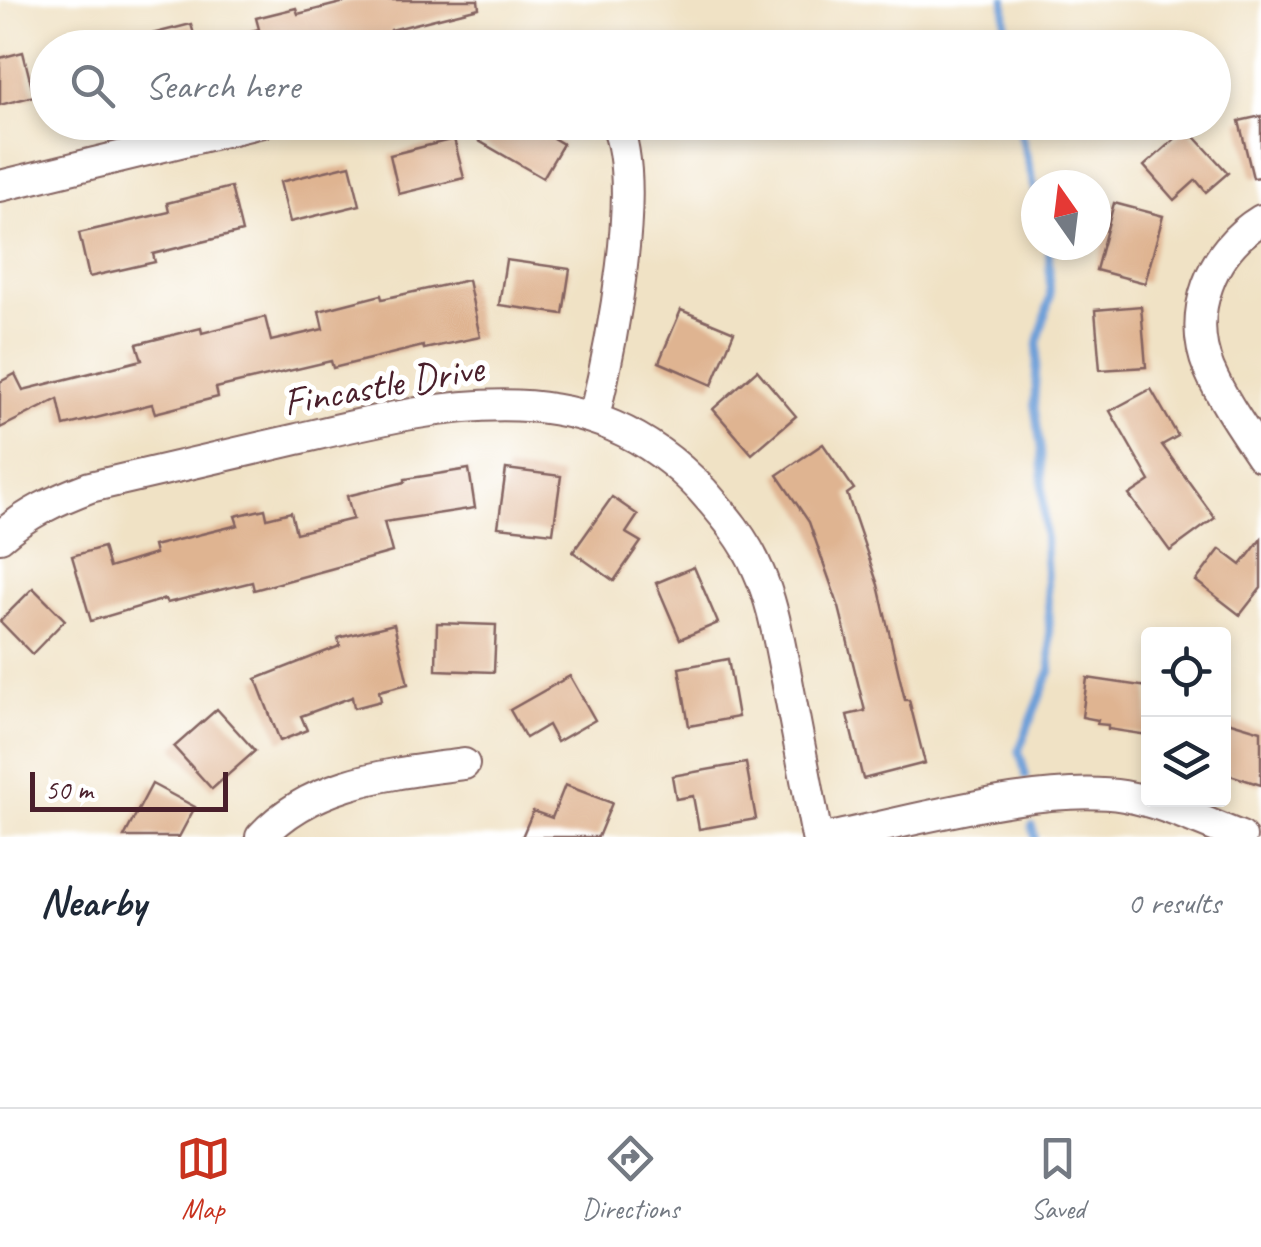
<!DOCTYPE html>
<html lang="en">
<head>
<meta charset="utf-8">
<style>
	body { margin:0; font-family:Caveat,sans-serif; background:#f6f6f7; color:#1f2937 }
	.controls { position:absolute; right:30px; bottom:30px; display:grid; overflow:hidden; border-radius:10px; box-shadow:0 5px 15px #0003 }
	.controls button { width:90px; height:90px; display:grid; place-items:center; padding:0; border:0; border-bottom:2px solid #e0e1e3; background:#fff; color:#1f2937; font:50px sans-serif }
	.compass { position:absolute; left:1021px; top:170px; width:90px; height:90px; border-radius:50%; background:#fff; box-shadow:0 5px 15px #0003; rotate:346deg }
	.scale { position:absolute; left:30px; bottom:25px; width:198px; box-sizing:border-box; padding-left:10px; border:5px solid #4a1f2b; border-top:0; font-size:28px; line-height:35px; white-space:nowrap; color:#4a1f2b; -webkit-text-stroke:8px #fff; paint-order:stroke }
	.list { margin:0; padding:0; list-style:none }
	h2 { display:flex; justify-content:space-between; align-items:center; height:130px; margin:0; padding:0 40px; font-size:42px }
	h2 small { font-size:32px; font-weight:400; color:#747a83 }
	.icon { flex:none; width:55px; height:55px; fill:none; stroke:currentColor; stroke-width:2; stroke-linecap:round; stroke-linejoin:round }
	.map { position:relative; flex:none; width:1261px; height:837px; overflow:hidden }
	.search { position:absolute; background:#fff; box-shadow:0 5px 15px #0003; left:30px; right:30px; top:30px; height:110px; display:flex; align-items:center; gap:25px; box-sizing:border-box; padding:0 35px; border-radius:55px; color:#747a83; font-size:38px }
	.sheet { height:270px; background:#fff }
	nav { display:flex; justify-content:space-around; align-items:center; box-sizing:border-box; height:140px; border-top:2px solid #e0e1e3; background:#fff; font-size:28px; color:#747a83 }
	nav a { display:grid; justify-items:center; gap:5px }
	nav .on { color:#c8321e }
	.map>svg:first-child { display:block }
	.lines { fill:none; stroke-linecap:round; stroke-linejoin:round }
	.stream { stroke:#6d9fd8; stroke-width:8 }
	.building { fill:#dfb491 }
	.street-casing { stroke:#846361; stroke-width:34 }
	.street { stroke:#fff; stroke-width:30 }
	.labels { text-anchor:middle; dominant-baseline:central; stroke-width:10; stroke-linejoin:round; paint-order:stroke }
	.street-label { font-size:40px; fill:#4a1f2b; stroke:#fff }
</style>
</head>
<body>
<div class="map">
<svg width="1261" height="837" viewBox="0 0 1261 837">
	<rect width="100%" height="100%" fill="#fff"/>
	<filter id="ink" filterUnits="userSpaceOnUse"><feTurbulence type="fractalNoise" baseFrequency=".01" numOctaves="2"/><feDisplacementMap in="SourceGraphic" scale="20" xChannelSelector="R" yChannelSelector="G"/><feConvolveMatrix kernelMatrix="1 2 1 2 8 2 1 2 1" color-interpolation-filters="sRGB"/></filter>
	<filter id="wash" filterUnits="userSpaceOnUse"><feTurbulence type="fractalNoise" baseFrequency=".0048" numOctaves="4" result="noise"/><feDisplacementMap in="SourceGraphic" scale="40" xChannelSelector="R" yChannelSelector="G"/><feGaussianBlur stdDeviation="2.25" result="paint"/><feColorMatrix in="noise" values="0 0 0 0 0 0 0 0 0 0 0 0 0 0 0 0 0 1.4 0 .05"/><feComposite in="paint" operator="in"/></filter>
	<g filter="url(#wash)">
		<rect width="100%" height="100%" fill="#f0e2c5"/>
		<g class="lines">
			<g class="stream">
				<path d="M1005 0 1006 48"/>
				<path d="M1018 122 1036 193"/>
				<path d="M1026 776 1019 750 1051 669 1041 450 1034 404 1038 342 1050 297 1049 245"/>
				<path d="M1032 826 1035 837"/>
			</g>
		</g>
		<g id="blocks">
			<g class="building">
				<path d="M353 0H478L479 8 391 30 392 36 347 48H218L217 40 259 29 256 18 296 8 298 14Z"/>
				<path d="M191 24 198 48H129L128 40Z"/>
				<path d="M23 52 34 96 0 105V58Z"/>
				<path d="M1261 116V177L1253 178 1239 121Z"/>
				<path d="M490 122H526L563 144 543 178 479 141Z"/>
				<path d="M1187 128 1228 173 1206 192 1196 180 1174 200 1144 166Z"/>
				<path d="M454 139 464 178 399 194 390 155Z"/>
				<path d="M350 165 360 205 290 222 280 182Z"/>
				<path d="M231 187 242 232 153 254 155 262 89 277 79 233 169 212 167 203Z"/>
				<path d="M1114 203 1163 216 1145 283 1096 270Z"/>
				<path d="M506 260 570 269 563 314 499 305Z"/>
				<path d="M468 280 480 337 424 349 423 346 333 368 331 361 216 388 218 397 155 413 152 404 64 426 58 399 0 428V382L15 374 23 390 142 360 137 344 201 328 202 333 265 317 271 341 323 329 319 311 381 295 382 299Z"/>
				<path d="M1141 306 1146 367 1100 370 1095 310Z"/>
				<path d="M681 310 734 332 712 385 659 362Z"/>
				<path d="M757 370 796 416 752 454 713 409Z"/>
				<path d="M1151 389 1178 436 1162 445 1215 518 1170 551 1129 495 1150 481 1110 411Z"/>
				<path d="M823 444 854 489 847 494 878 585 905 700H909L925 763 863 779 847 715 865 711 839 607 809 522 777 475Z"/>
				<path d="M469 469 475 508 384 522 392 552 254 590 252 582 167 603 165 599 91 621 72 556 103 547 109 568 155 554 153 546 238 525 235 516 265 509 267 518 291 512 296 533 353 519 347 496 405 482V479Z"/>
				<path d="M506 469 561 476 553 533 498 527Z"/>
				<path d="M612 497 638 515 626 533 641 542 614 581 573 552Z"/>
				<path d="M1261 539V588L1240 615 1196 581 1220 549 1241 565Z"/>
				<path d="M694 567 718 623 680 639 656 583Z"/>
				<path d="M33 588 65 620 32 654 0 621Z"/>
				<path d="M437 623 496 625 494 672 436 670Z"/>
				<path d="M394 624 408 684 379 691 381 701 354 708 352 697 301 716 307 730 280 741 256 679 340 646 338 638Z"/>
				<path d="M728 659 738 717 689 726 679 668Z"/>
				<path d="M570 676 595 720 557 742 548 725 526 738 510 710Z"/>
				<path d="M1087 678 1148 687V735L1108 729V725L1097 724 1098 720 1082 717Z"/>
				<path d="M217 709 255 751 212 789 174 747Z"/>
				<path d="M1224 720 1261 731V785L1224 773Z"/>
				<path d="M746 763 756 819 699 829 693 796 676 799 672 776Z"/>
				<path d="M152 784 195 807 179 837H124Z"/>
				<path d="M565 785 612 803 598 837H522L533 811 552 818Z"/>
			</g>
		</g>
	</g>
	<g filter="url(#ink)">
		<use href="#blocks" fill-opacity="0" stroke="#846361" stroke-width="2.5"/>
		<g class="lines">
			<defs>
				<g id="street">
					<path d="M0 186 262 122"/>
					<path d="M1261 220C1211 250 1186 314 1209 369 1222 399 1243 429 1261 456"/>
					<path d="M594 417C610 351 645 181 615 122"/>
					<path d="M0 537C27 513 56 500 90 487 159 471 228 455 297 439 442 405 586 366 702 490 724 515 745 539 758 570 774 605 779 643 787 680 797 733 807 785 817 837"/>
					<path d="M261 837C313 780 392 774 464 764"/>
					<path d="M833 837C914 821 1044 783 1124 796 1164 803 1203 822 1241 837"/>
				</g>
			</defs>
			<use href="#street" class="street-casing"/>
			<use href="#street" class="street"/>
		</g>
	</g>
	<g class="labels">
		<g class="street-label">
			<text transform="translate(383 385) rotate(-10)">Fincastle Drive</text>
		</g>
	</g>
</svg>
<div class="controls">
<button><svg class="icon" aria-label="locate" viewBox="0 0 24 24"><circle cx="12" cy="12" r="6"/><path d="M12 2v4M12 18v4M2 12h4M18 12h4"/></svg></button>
<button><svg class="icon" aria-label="layers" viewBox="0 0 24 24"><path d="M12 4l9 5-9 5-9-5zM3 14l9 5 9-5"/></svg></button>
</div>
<svg class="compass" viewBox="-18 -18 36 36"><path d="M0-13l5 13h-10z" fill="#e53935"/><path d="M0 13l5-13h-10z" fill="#747a83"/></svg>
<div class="scale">50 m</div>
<div class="search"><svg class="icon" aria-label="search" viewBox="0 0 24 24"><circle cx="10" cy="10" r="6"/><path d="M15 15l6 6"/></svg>Search here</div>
</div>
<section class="sheet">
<h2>Nearby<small>0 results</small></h2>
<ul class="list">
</ul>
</section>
<nav>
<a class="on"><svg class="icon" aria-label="map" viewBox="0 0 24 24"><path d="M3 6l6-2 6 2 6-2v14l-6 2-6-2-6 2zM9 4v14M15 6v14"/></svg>Map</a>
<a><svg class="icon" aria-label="directions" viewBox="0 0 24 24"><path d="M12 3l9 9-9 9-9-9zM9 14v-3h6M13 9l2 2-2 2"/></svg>Directions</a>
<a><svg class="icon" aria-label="saved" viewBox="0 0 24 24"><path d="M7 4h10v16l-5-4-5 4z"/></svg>Saved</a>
</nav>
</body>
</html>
